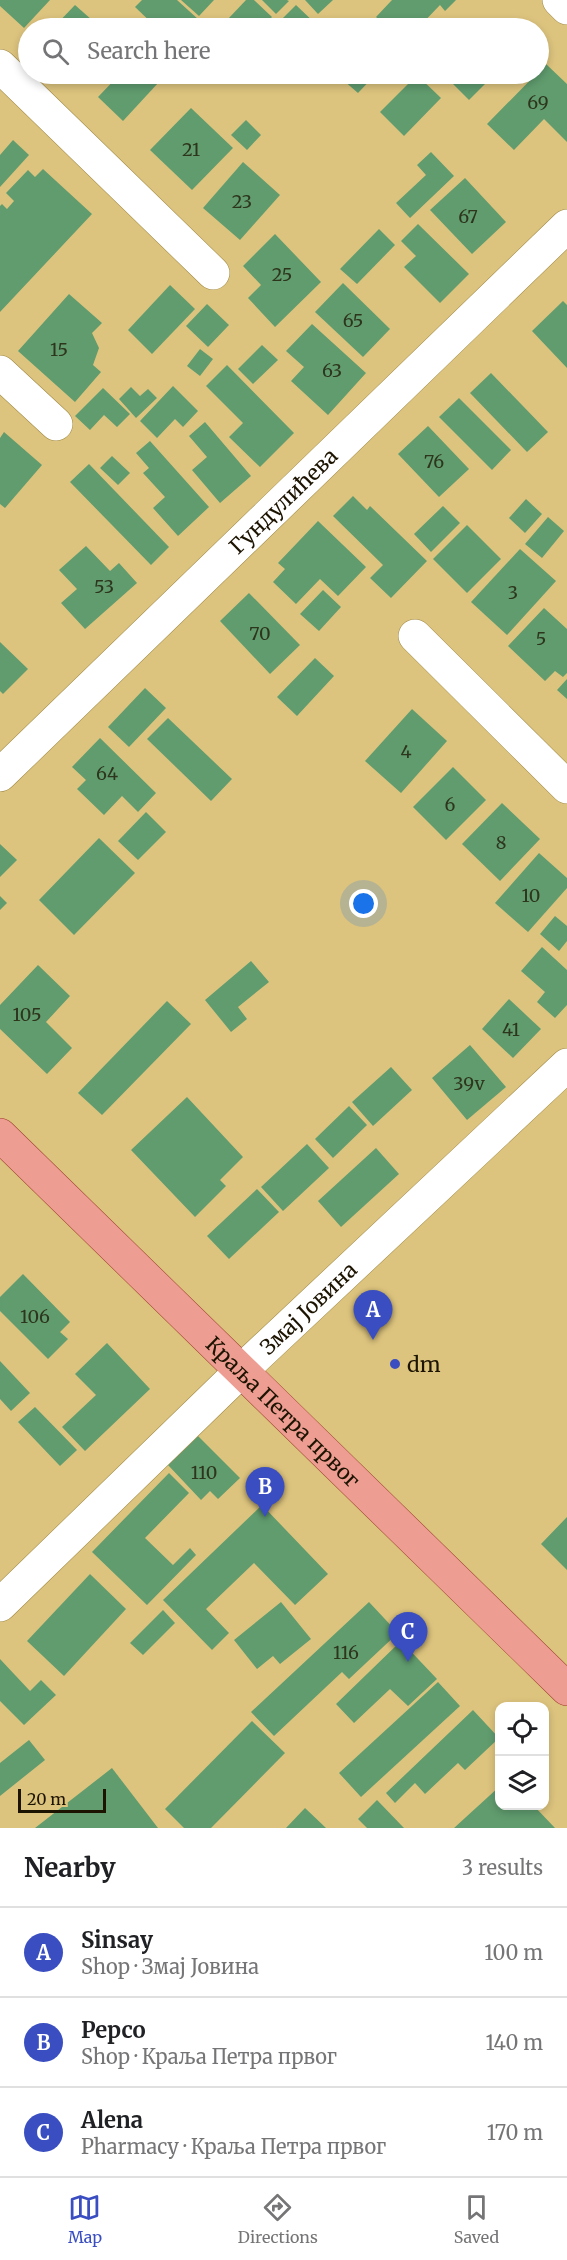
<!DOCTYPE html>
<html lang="en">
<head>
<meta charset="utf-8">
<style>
	body { margin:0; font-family:Merriweather,serif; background:#f6f6f6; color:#202124 }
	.controls { position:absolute; right:18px; bottom:18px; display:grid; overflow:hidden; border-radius:12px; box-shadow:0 3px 9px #0003 }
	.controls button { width:54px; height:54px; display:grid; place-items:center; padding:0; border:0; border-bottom:2px solid #e0e0e0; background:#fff; color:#202124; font:30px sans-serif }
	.scale { position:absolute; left:18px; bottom:15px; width:88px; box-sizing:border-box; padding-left:6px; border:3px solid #1c1300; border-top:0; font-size:16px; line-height:21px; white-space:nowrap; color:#1c1300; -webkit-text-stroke:4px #ddc47e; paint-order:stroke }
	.you { position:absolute; left:364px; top:904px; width:21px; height:21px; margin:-15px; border:4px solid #fff; border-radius:50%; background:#1a73e8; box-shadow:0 0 0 9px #1a73e833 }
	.badge { display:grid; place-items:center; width:39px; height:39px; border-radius:50%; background:#3a4ec1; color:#fff; font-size:20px; font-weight:700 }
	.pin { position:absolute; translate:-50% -50px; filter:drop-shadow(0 2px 3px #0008) }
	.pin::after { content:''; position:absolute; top:32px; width:21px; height:18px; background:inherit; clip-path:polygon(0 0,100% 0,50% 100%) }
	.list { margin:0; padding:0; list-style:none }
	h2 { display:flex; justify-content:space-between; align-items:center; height:78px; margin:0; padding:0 24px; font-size:26px }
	h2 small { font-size:20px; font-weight:400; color:#757577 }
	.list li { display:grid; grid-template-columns:39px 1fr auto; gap:18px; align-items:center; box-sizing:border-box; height:90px; padding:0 24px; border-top:2px solid #e0e0e0 }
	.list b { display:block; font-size:22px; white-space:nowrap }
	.list p { margin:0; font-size:20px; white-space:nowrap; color:#757577 }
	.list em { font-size:20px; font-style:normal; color:#757577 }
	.icon { flex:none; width:33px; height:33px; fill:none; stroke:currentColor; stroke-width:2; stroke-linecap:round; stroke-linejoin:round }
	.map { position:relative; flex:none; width:567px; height:1828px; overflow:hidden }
	.search { position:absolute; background:#fff; box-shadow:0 3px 9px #0003; left:18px; right:18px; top:18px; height:66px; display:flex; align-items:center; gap:15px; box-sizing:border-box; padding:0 21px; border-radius:33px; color:#757577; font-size:22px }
	.sheet { height:348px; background:#fff }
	nav { display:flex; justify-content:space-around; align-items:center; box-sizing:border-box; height:84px; border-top:2px solid #e0e0e0; background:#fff; font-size:16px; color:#757577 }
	nav a { display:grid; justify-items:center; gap:3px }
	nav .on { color:#3a4ec1 }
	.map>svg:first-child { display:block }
	.building { fill:#609c6e }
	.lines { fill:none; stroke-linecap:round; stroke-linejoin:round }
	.minor-casing { stroke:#a08843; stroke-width:34 }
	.major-casing { stroke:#9c422f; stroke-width:34 }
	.minor { stroke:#fff; stroke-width:33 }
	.major { stroke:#ed9d91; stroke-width:33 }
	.poi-dot { fill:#3a4ec1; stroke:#ddc47e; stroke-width:2 }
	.labels { text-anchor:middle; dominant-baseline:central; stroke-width:6; stroke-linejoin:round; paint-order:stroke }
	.number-label { font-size:18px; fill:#2d351c }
	.street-label { font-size:21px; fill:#1c1300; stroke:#ddc47e }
	.poi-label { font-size:21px; fill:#1c1300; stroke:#ddc47e; text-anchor:start }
</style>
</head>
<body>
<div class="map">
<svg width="567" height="1828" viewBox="0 0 567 1828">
	<rect width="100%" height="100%" fill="#ddc47e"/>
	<g class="building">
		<path d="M0 0H50L24 28 0 6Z"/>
		<path d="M142 0H177L199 20 191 28H157L135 7Z"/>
		<path d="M181 0H214L199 16Z"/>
		<path d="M246 0H254L272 17 261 28H236L228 19Z"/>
		<path d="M262 0H287L289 1 276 14Z"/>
		<path d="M305 0H333L318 14Z"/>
		<path d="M392 0H456L445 11 440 5 418 28H389L376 17Z"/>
		<path d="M75 5 101 28H53Z"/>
		<path d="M296 5 320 28H273Z"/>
		<path d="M546 64 567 84V142L544 119 514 150 487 124Z"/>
		<path d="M67 74H85L77 82Z"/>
		<path d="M120 74H149L159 82 123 121 98 97Z"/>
		<path d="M205 74H221L214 81Z"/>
		<path d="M273 74H288L280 81Z"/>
		<path d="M309 74H323L317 81Z"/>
		<path d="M336 74H376L358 93Z"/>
		<path d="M459 74H495L469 100 451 82Z"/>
		<path d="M417 75 441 98 404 136 380 112Z"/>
		<path d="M191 108 233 148 192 190 150 150Z"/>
		<path d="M246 120 261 135 247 150 231 135Z"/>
		<path d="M13 140 29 155 0 187V155Z"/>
		<path d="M431 152 454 176 410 218 396 203 426 175 417 165Z"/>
		<path d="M243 162 280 195 240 240 203 208Z"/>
		<path d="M43 169 92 214 0 312V206L2 204 7 209 14 201 6 193 28 170 35 177Z"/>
		<path d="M465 178 506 222 472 254 430 210Z"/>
		<path d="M418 224 469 274 440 303 404 267 416 256 401 241Z"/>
		<path d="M379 229 395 245 357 284 340 269Z"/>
		<path d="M275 234 321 282 275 327 248 298 261 285 243 266Z"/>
		<path d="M343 283 390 329 363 357 315 312Z"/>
		<path d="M170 285 195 309 152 354 128 330Z"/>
		<path d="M69 294 102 323 92 333 99 348 93 365 101 372 75 402 18 351Z"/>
		<path d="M563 301 567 305V368L532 331Z"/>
		<path d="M207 304 229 325 208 347 186 326Z"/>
		<path d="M312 324 366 373 328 415 291 381 304 367 286 351Z"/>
		<path d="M262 345 278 360 253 384 238 369Z"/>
		<path d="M200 349 213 359 200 376 187 366Z"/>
		<path d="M227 365 294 433 260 467 229 437 243 423 206 386Z"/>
		<path d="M491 373 548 432 527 452 470 393Z"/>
		<path d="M173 386 198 411 183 427 175 419 157 438 140 421Z"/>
		<path d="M131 387 140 396 148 389 157 398 136 418 119 399Z"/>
		<path d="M103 388 130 414 117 427 104 415 90 430 75 416Z"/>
		<path d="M459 398 511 450 492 470 439 417Z"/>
		<path d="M205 422 251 476 220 503 192 470 207 457 189 436Z"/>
		<path d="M428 426 469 469 439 497 398 454Z"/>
		<path d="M4 432 42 465 5 508 0 504V438Z"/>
		<path d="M150 441 209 507 178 536 153 508 165 497 143 473 149 468 136 453Z"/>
		<path d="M112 456 130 473 118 485 100 468Z"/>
		<path d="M89 464 169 547 151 565 70 482Z"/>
		<path d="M353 496 367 510 370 506 427 561 391 598 370 578 383 565 333 516Z"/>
		<path d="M526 499 542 514 525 533 509 518Z"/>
		<path d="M443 506 460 523 431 552 414 534Z"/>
		<path d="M548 517 564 531 542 558 525 544Z"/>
		<path d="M318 521 366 567 338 596 320 579 296 604 273 582 285 569 278 563Z"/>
		<path d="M467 525 501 559 467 593 433 559Z"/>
		<path d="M86 546 110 571 119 563 137 583 85 629 61 603 77 589 59 570Z"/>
		<path d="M520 549 556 581 507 635 471 602Z"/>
		<path d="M323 590 341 607 319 631 300 614Z"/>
		<path d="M249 593 300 645 270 674 220 621Z"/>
		<path d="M544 608 567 629V673L563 677 555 671 545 681 508 646Z"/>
		<path d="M0 642 28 669 3 694 0 691Z"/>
		<path d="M315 658 334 676 297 716 277 697Z"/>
		<path d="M567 679V699L557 690Z"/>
		<path d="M145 688 166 708 129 747 108 727Z"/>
		<path d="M412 709 447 741 401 793 365 761Z"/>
		<path d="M168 718 232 779 211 801 147 739Z"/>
		<path d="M100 738 156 793 138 812 122 796 104 815 77 789 86 780 72 767Z"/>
		<path d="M453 767 486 800 446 840 413 807Z"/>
		<path d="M502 803 540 839 500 881 462 844Z"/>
		<path d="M146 812 166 832 138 860 118 841Z"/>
		<path d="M99 838 135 873 74 935 39 900Z"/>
		<path d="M0 844 17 860 0 877Z"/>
		<path d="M539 853 567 878V888L528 932 495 903Z"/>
		<path d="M0 896 7 903 0 910Z"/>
		<path d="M555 916 567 926V941L559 951 540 934Z"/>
		<path d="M542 947 567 970V1005L555 1018 537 1002 545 992 521 971Z"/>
		<path d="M251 961 269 982 238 1007 247 1019 231 1032 205 1000Z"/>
		<path d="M38 965 70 996 46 1022 72 1048 47 1074 0 1029V1005Z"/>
		<path d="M509 999 541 1029 513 1058 482 1029Z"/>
		<path d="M167 1001 191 1024 102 1115 78 1093Z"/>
		<path d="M470 1045 506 1087 467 1120 432 1078Z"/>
		<path d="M391 1067 412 1090 373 1126 352 1102Z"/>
		<path d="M187 1097 243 1157 220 1180 226 1186 195 1217 131 1150Z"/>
		<path d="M349 1106 367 1125 333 1158 315 1139Z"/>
		<path d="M307 1144 329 1168 283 1211 261 1187Z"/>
		<path d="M376 1148 399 1174 341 1227 318 1201Z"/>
		<path d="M257 1189 279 1212 229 1259 207 1236Z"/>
		<path d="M23 1274 70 1322 60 1332 68 1339 48 1359 0 1311V1297Z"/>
		<path d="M107 1343 150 1389 85 1451 62 1427 96 1395 75 1374Z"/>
		<path d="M0 1361 30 1393 11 1411 0 1399Z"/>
		<path d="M35 1407 77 1450 60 1466 18 1422Z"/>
		<path d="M198 1436 240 1478 218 1499 210 1491 201 1500 168 1465Z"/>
		<path d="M169 1473 189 1493 145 1538 173 1565 190 1548 196 1555 147 1605 92 1552Z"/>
		<path d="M262 1505 328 1574 295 1605 254 1563 206 1609 229 1633 212 1650 163 1600Z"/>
		<path d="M567 1517V1570L541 1544Z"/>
		<path d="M90 1574 126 1609 64 1676 27 1641Z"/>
		<path d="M281 1602 311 1639 280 1664 273 1656 257 1669 234 1640Z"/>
		<path d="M369 1602 398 1633 349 1679 342 1672 274 1736 251 1712Z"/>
		<path d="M163 1610 175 1623 143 1655 130 1643Z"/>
		<path d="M401 1641 437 1679 408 1706 390 1689 354 1723 336 1704Z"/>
		<path d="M0 1659 30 1691 41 1680 56 1695 24 1725 0 1701Z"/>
		<path d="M438 1682 460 1706 361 1797 339 1773Z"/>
		<path d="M473 1710 499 1738 465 1770 458 1763 425 1794 415 1783 395 1803 386 1793Z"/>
		<path d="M252 1721 285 1753 211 1828H184L165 1809Z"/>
		<path d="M29 1740 45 1760 0 1796V1763Z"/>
		<path d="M112 1768 158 1828H35Z"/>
		<path d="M500 1786V1806H534L555 1828H454Z"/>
		<path d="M377 1800 404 1828H367L358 1819Z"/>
		<path d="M305 1808 326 1828H286Z"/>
	</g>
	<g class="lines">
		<defs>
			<g id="minor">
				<path d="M559 0 567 8"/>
				<path d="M0 66 213 273"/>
				<path d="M0 372 56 424"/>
				<path d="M415 636 567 787"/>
				<path id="s1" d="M0 775 567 226"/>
				<path id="s2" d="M0 1605 241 1371 567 1065"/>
			</g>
			<g id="major">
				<path id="s3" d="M0 1135 567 1689"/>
			</g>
		</defs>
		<use href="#minor" class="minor-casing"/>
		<use href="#major" class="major-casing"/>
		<use href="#minor" class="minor"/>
		<use href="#major" class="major"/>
	</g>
	<circle class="poi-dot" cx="395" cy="1364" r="6"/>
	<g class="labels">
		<g class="number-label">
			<text x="538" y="102">69</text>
			<text x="191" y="149">21</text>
			<text x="242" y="201">23</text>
			<text x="468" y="216">67</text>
			<text x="282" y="274">25</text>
			<text x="353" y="320">65</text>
			<text x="59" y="349">15</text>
			<text x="332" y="370">63</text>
			<text x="434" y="461">76</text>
			<text x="104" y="586">53</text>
			<text x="513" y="592">3</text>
			<text x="260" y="633">70</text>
			<text x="541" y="638">5</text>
			<text x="406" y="751">4</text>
			<text x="107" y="773">64</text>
			<text x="450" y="804">6</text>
			<text x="501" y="842">8</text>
			<text x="531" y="895">10</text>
			<text x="27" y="1014">105</text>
			<text x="511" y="1029">41</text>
			<text x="469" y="1083">39v</text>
			<text x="35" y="1316">106</text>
			<text x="204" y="1472">110</text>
			<text x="346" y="1652">116</text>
		</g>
		<g class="street-label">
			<text stroke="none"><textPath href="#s1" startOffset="394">Гундулићева</textPath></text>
			<text stroke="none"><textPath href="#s2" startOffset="428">Змај Јовина</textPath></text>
			<text stroke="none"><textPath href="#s3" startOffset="396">Краља Петра првог</textPath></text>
		</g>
		<g class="poi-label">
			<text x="407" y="1364">dm</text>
		</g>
	</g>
</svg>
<div class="controls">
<button><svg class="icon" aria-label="locate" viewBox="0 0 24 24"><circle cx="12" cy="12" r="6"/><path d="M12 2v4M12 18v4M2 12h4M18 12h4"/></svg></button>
<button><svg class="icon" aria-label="layers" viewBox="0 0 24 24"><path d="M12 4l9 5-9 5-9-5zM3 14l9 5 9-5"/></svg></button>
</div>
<div class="scale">20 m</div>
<div class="you"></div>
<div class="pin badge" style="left:373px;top:1340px">A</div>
<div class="pin badge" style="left:265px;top:1517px">B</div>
<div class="pin badge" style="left:408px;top:1662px">C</div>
<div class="search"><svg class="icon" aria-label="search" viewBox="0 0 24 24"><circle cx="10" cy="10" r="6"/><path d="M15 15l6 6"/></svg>Search here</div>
</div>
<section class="sheet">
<h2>Nearby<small>3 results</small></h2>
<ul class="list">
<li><span class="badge">A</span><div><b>Sinsay</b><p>Shop · Змај Јовина</p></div><em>100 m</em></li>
<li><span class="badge">B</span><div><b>Pepco</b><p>Shop · Краља Петра првог</p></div><em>140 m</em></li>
<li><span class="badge">C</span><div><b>Alena</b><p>Pharmacy · Краља Петра првог</p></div><em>170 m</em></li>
</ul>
</section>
<nav>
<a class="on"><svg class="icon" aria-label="map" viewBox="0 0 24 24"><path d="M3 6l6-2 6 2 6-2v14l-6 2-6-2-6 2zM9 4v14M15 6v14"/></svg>Map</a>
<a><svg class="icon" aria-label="directions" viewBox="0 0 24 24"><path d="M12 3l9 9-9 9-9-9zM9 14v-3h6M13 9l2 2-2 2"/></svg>Directions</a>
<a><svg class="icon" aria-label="saved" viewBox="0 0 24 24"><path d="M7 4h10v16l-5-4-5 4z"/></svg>Saved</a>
</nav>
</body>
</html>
